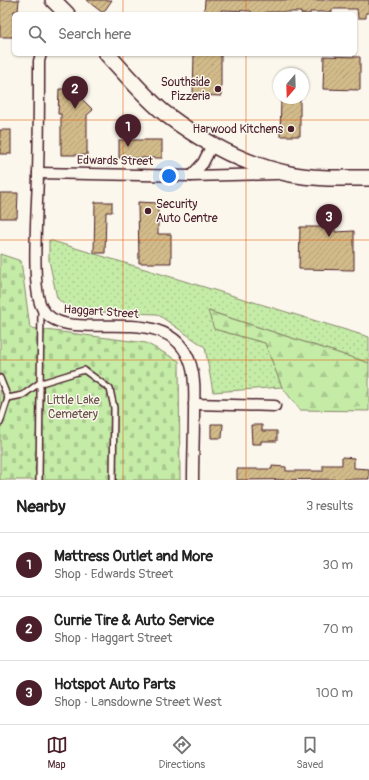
<!DOCTYPE html>
<html lang="en">
<head>
<meta charset="utf-8">
<style>
	body { margin:0; font-family:Pangolin,sans-serif; background:#f2f2f2; color:#222 }
	.compass { position:absolute; left:273px; top:68px; width:36px; height:36px; border-radius:50%; background:#fff; box-shadow:0 1px 3px #0004; rotate:199deg }
	.you { position:absolute; left:169px; top:176px; width:14px; height:14px; margin:-10px; border:3px solid #fff; border-radius:50%; background:#1a73e8; box-shadow:0 0 0 6px #1a73e833 }
	.badge { display:grid; place-items:center; width:26px; height:26px; border-radius:50%; background:#4a1f2b; color:#fff; font-size:13px; font-weight:700 }
	.pin { position:absolute; translate:-50% -33px; filter:drop-shadow(0 1px 2px #0008) }
	.pin::after { content:''; position:absolute; top:21px; width:14px; height:12px; background:inherit; clip-path:polygon(0 0,100% 0,50% 100%) }
	.list { margin:0; padding:0; list-style:none }
	h2 { display:flex; justify-content:space-between; align-items:center; height:52px; margin:0; padding:0 16px; font-size:17px }
	h2 small { font-size:13px; font-weight:400; color:#767676 }
	.list li { display:grid; grid-template-columns:26px 1fr auto; gap:12px; align-items:center; box-sizing:border-box; height:64px; padding:0 16px; border-top:1px solid #e0e0e0 }
	.list b { display:block; font-size:15px; white-space:nowrap }
	.list p { margin:0; font-size:13px; white-space:nowrap; color:#767676 }
	.list em { font-size:13px; font-style:normal; color:#767676 }
	.icon { flex:none; width:22px; height:22px; fill:none; stroke:currentColor; stroke-width:2; stroke-linecap:round; stroke-linejoin:round }
	.map { position:relative; flex:none; width:369px; height:480px; overflow:hidden }
	.search { position:absolute; background:#fff; box-shadow:0 1px 3px #0004; left:12px; right:12px; top:12px; height:44px; display:flex; align-items:center; gap:10px; box-sizing:border-box; padding:0 14px; border-radius:6px; color:#767676; font-size:15px }
	.sheet { height:244px; background:#fff }
	nav { display:flex; justify-content:space-around; align-items:center; box-sizing:border-box; height:56px; border-top:1px solid #e0e0e0; background:#fff; font-size:11px; color:#767676 }
	nav a { display:grid; justify-items:center; gap:2px }
	nav .on { color:#4a1f2b }
	.map>svg:first-child { display:block }
	.grass { fill:url(#grass-dots); stroke:#878669 }
	.forest { fill:url(#forest-firs); stroke:#878669 }
	.cemetery { fill:url(#cemetery-stones); stroke:#878669 }
	.building { fill:url(#building-hatch); stroke:#4a1f2b }
	.lines { fill:none; stroke-linecap:round; stroke-linejoin:round }
	.service-casing { stroke:#4a1f2b; stroke-width:8 }
	.minor-casing { stroke:#4a1f2b; stroke-width:13 }
	.secondary-casing { stroke:#4a1f2b; stroke-width:18 }
	.service { stroke:#fbf7ec; stroke-width:5 }
	.minor { stroke:#fbf7ec; stroke-width:10 }
	.secondary { stroke:#fbf7ec; stroke-width:15 }
	.grid { fill:none; stroke:#e8590c; stroke-width:1; stroke-opacity:0.55 }
	.poi-dot { fill:#4a1f2b; stroke:#fbf7ec; stroke-width:1.5 }
	.labels { text-anchor:middle; dominant-baseline:central; stroke-width:3; stroke-linejoin:round; paint-order:stroke }
	.poi-label { font-size:12px; fill:#4a1f2b; stroke:#fbf7ec; text-anchor:end }
	.street-label { font-size:12px; fill:#4a1f2b; stroke:#fbf7ec }
	.park-label { font-size:12px; fill:#68524a; stroke:#fbf7ec }
</style>
</head>
<body>
<div class="map">
<svg width="369" height="480" viewBox="0 0 369 480">
	<defs>
		<pattern id="grass-dots" width="8" height="8" patternUnits="userSpaceOnUse"><rect width="8" height="8" fill="#c4eca7"/><path d="M2 2h.1M6 6h.1" fill="none" stroke="#aaca90" stroke-width="1.8" stroke-linecap="round"/></pattern>
		<pattern id="forest-firs" width="22" height="20" patternUnits="userSpaceOnUse"><rect width="22" height="20" fill="#c4eca7"/><path d="M5 1l3.5 6h-7zM16 11l3.5 6h-7z" fill="#aaca90"/></pattern>
		<pattern id="cemetery-stones" width="16" height="16" patternUnits="userSpaceOnUse"><rect width="16" height="16" fill="#c4eca7"/><path d="M2 7V4a2 2 0 0 1 4 0v3zM10 15v-3a2 2 0 0 1 4 0v3z" fill="#aaca90"/></pattern>
		<pattern id="building-hatch" width="6" height="6" patternUnits="userSpaceOnUse"><rect width="6" height="6" fill="#d2bb8a"/><path d="M-1 1l2-2M0 6l6-6M5 7l2-2" fill="none" stroke="#b6a077"/></pattern>
	</defs>
	<rect width="100%" height="100%" fill="#fbf7ec"/>
	<filter id="ink" filterUnits="userSpaceOnUse"><feTurbulence type="fractalNoise" baseFrequency=".025" numOctaves="2"/><feDisplacementMap in="SourceGraphic" scale="8" xChannelSelector="R" yChannelSelector="G"/><feConvolveMatrix kernelMatrix="1 2 1 2 8 2 1 2 1" color-interpolation-filters="sRGB"/></filter>
	<g filter="url(#ink)">
		<path class="grass" d="M49 240 369 337V363L209 311 214 329 265 343 282 387 213 392 205 347 157 314 71 311 57 298 49 260Z"/>
		<path class="forest" d="M208 311 369 363V411L300 410 282 387 265 343 214 329Z"/>
		<path class="cemetery" d="M0 254 21 261 30 328 146 343 179 361 180 480H0Z"/>
		<g class="building">
			<path d="M0 0H19L18 11H14V37H0Z"/>
			<path d="M86 0H112L103 13Z"/>
			<path d="M205 0H369V13H366V18H358L357 9H332V12H310V14H301V12H266V14H251V11L221 10V14H204Z"/>
			<path d="M194 54H221V96L193 95Z"/>
			<path d="M324 56 360 57V90L323 89Z"/>
			<path d="M59 89H72L93 110 87 115V155H61V114H58Z"/>
			<path d="M281 98H300V136H280Z"/>
			<rect x="0" y="130" width="11" height="24"/>
			<rect x="119" y="140" width="43" height="18"/>
			<path d="M0 193H18L17 218H0Z"/>
			<path d="M95 202H112V212H106L105 253H94Z"/>
			<path d="M138 202 158 203V234H171V263H139Z"/>
			<path d="M300 227H335V232L354 231V270L299 269Z"/>
			<path d="M211 424H223L222 438H211Z"/>
			<path d="M251 425H262V431H277V441H261V444H252Z"/>
			<path d="M342 457 354 458V468L369 469V479L237 480V469H272V466L286 467V471H323V465H342Z"/>
		</g>
		<g class="lines">
			<defs>
				<g id="service">
					<path d="M0 378 8 398 23 395 38 384 84 370 110 389 114 408 113 480"/>
					<path d="M0 423 8 398"/>
					<path d="M39 480 41 308"/>
				</g>
				<g id="minor">
					<path d="M41 54 39 61C39 98 39 135 38 173 38 201 30 287 42 308 65 350 170 294 191 365 196 381 194 397 194 413 194 436 193 458 193 480"/>
					<path d="M38 173 191 176 276 174"/>
					<path d="M191 176 203 163 212 145"/>
					<path d="M194 404 275 406"/>
				</g>
				<g id="secondary">
					<path d="M53 0 67 14"/>
					<path d="M107 54C125 73 146 99 167 115 203 142 245 165 290 174 315 179 343 178 369 178"/>
				</g>
			</defs>
			<use href="#service" class="service-casing"/>
			<use href="#minor" class="minor-casing"/>
			<use href="#secondary" class="secondary-casing"/>
			<use href="#service" class="service"/>
			<use href="#minor" class="minor"/>
			<use href="#secondary" class="secondary"/>
		</g>
	</g>
	<path class="grid" d="M123 0V14M246 0V14M123 54V480M246 54V480M0 120H369M0 240H369M0 360H369"/>
	<g class="poi-dot">
		<circle cx="218" cy="89" r="4"/>
		<circle cx="291" cy="129" r="4"/>
		<circle cx="148" cy="211" r="4"/>
	</g>
	<g class="labels">
		<g class="poi-label">
			<text x="210" y="82">Southside<tspan x="210" dy="14">Pizzeria</tspan></text>
			<text x="283" y="129">Harwood Kitchens</text>
			<text x="156" y="204" text-anchor="start">Security<tspan x="156" dy="14">Auto Centre</tspan></text>
		</g>
		<g class="street-label">
			<text transform="translate(115 161) rotate(1)">Edwards Street</text>
			<text transform="translate(101 312) rotate(4)">Haggart Street</text>
		</g>
		<g class="park-label">
			<text x="73" y="400">Little Lake<tspan x="73" dy="14">Cemetery</tspan></text>
		</g>
	</g>
</svg>
<svg class="compass" viewBox="-18 -18 36 36"><path d="M0-13l5 13h-10z" fill="#e53935"/><path d="M0 13l5-13h-10z" fill="#767676"/></svg>
<div class="you"></div>
<div class="pin badge" style="left:128px;top:147px">1</div>
<div class="pin badge" style="left:75px;top:109px">2</div>
<div class="pin badge" style="left:329px;top:237px">3</div>
<div class="search"><svg class="icon" aria-label="search" viewBox="0 0 24 24"><circle cx="10" cy="10" r="6"/><path d="M15 15l6 6"/></svg>Search here</div>
</div>
<section class="sheet">
<h2>Nearby<small>3 results</small></h2>
<ul class="list">
<li><span class="badge">1</span><div><b>Mattress Outlet and More</b><p>Shop · Edwards Street</p></div><em>30 m</em></li>
<li><span class="badge">2</span><div><b>Currie Tire &amp; Auto Service</b><p>Shop · Haggart Street</p></div><em>70 m</em></li>
<li><span class="badge">3</span><div><b>Hotspot Auto Parts</b><p>Shop · Lansdowne Street West</p></div><em>100 m</em></li>
</ul>
</section>
<nav>
<a class="on"><svg class="icon" aria-label="map" viewBox="0 0 24 24"><path d="M3 6l6-2 6 2 6-2v14l-6 2-6-2-6 2zM9 4v14M15 6v14"/></svg>Map</a>
<a><svg class="icon" aria-label="directions" viewBox="0 0 24 24"><path d="M12 3l9 9-9 9-9-9zM9 14v-3h6M13 9l2 2-2 2"/></svg>Directions</a>
<a><svg class="icon" aria-label="saved" viewBox="0 0 24 24"><path d="M7 4h10v16l-5-4-5 4z"/></svg>Saved</a>
</nav>
</body>
</html>
